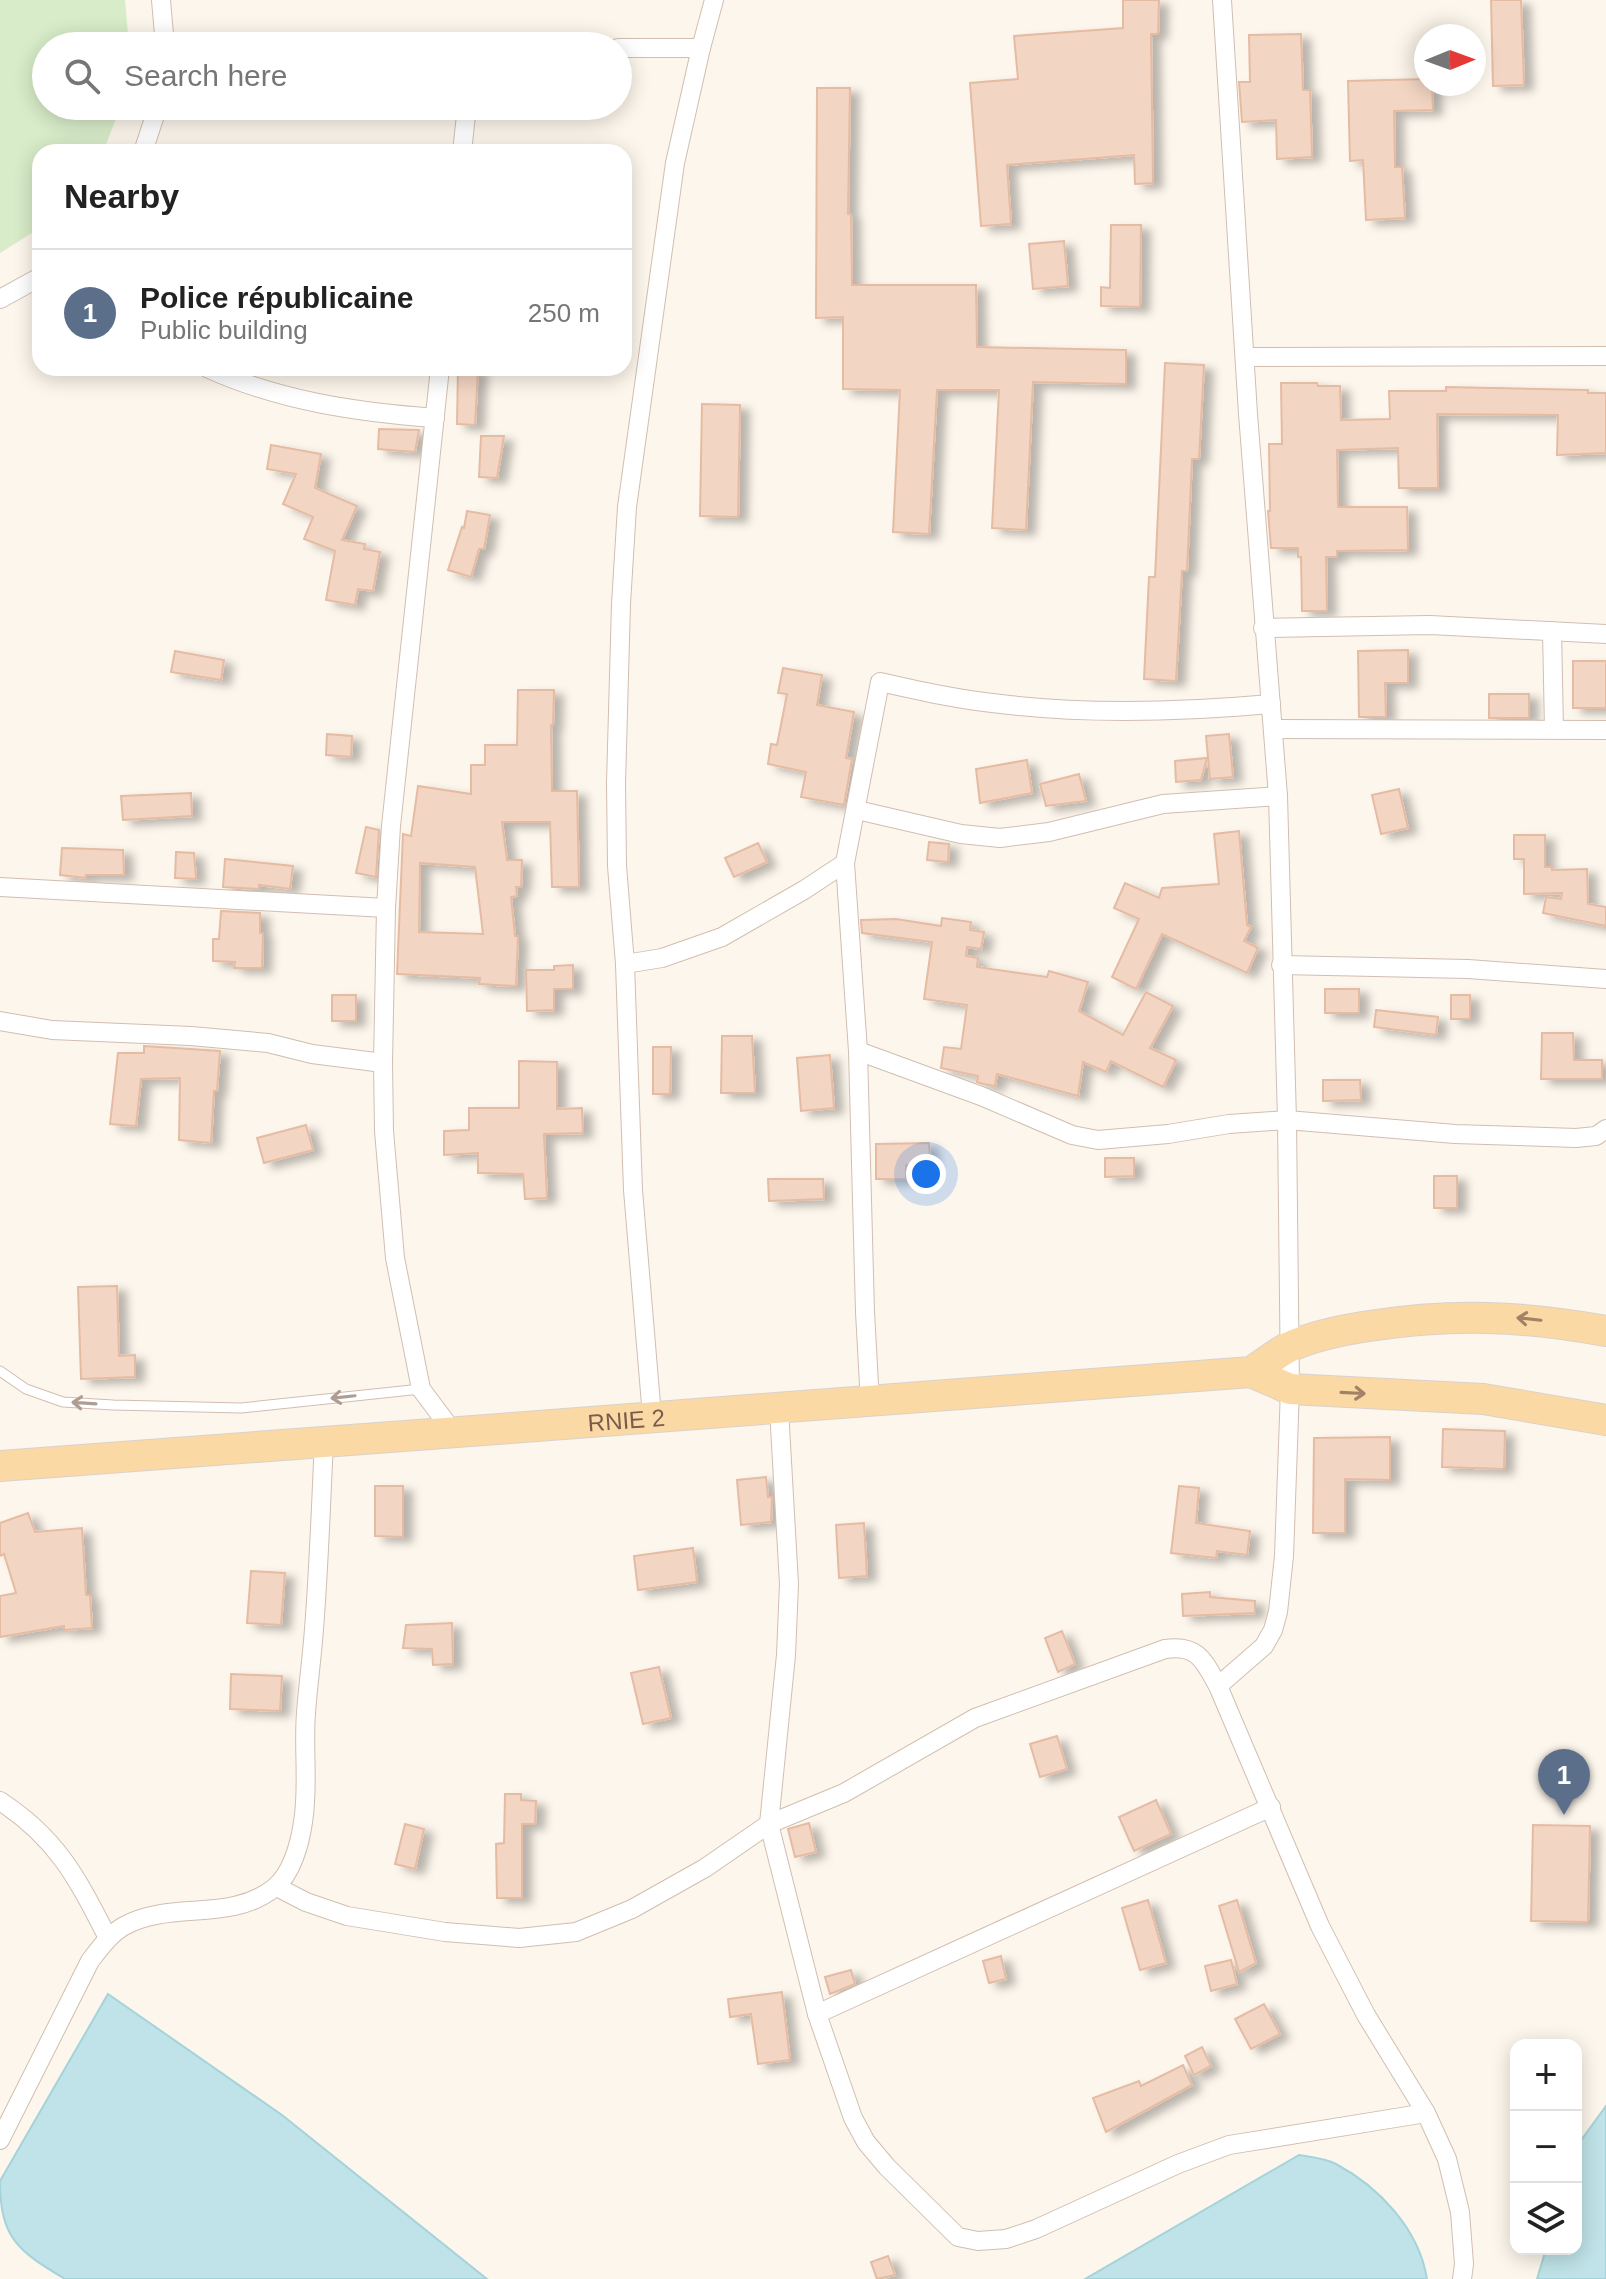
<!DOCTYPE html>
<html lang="en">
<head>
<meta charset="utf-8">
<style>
	body { margin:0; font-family:Arial,sans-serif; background:#f2f2f2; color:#222 }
	.controls { position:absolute; right:24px; bottom:24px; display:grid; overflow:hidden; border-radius:16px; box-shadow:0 4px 20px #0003 }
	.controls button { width:72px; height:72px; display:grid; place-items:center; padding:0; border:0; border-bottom:2px solid #e0e0e0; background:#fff; color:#222; font:40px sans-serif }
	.compass { position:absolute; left:1414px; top:24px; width:72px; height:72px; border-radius:50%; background:#fff; box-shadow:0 4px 20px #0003; rotate:89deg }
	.you { position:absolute; left:926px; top:1174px; width:28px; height:28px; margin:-20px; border:6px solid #fff; border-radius:50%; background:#1a73e8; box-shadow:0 0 0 12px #1a73e833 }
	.badge { display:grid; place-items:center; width:52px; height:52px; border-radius:50%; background:#e76f51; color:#fff; font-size:26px; font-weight:700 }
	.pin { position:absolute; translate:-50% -66px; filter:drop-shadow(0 2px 4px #0008) }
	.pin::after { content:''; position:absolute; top:42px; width:28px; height:24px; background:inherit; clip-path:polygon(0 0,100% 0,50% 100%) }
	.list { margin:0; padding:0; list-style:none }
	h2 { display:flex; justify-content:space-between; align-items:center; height:104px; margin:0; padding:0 32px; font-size:34px }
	h2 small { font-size:26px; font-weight:400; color:#767676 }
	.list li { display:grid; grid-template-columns:52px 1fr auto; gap:24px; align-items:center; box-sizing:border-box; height:128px; padding:0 32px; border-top:2px solid #e0e0e0 }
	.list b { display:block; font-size:30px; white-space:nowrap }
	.list p { margin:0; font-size:26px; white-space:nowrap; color:#767676 }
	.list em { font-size:26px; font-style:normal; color:#767676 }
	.icon { flex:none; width:44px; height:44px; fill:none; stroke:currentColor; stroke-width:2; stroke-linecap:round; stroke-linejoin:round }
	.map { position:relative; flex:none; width:1606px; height:2279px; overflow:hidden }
	.search { position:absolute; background:#fff; box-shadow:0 4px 20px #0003; left:32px; top:32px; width:600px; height:88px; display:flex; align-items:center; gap:20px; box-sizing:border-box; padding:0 28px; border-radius:44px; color:#767676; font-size:30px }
	.panel { position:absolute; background:#fff; box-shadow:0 4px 20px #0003; left:32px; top:144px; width:600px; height:232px; border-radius:24px }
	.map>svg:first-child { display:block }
	.green { fill:#d8ecc9 }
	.water { fill:#bfe3e8; stroke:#a5d3da; stroke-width:2 }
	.building { fill:#f3d5c3; stroke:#e6bba3; stroke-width:2; fill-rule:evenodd; filter:url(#shadow) }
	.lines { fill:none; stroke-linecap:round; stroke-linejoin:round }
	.lane-casing { stroke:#d1beb0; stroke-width:11 }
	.street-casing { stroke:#d1beb0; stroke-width:20 }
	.primary-casing { stroke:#dad1cd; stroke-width:32 }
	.lane { stroke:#fff; stroke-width:9 }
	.street { stroke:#fff; stroke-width:18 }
	.primary { stroke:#fbd9a5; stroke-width:30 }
	.oneway { stroke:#a18267 }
	.oneway2 { stroke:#af9d94 }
	.labels { text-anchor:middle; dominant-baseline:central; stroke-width:7; stroke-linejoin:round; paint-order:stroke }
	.street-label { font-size:24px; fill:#7a5c4d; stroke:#fffaf3 }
</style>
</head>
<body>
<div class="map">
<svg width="1606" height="2279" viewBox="0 0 1606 2279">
	<defs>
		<filter id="shadow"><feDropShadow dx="9" dy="5" stdDeviation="4" flood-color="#0004"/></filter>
	</defs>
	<rect width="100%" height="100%" fill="#fdf6ec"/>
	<path class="green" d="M0 0H125L129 46H46V106H121L103 152H40V228L0 253Z"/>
	<g class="water">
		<path d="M108 1994 282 2115 487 2279H65C18 2251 0 2238 0 2181Z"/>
		<path d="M1606 2106V2279H1537L1546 2249H1576V2157L1582 2139Z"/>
		<path d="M1299 2155C1310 2157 1325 2158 1336 2164 1379 2187 1419 2229 1427 2279H1085Z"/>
	</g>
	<g class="building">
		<path d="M1123 0H1159L1158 34H1151L1153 183 1135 184 1134 155 1007 165 1011 224 981 226 970 83 1018 79 1014 36 1123 28Z"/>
		<path d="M1491 0H1521L1524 85 1493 86Z"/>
		<path d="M1301 34 1303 90H1310L1312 157 1277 159 1276 120 1242 122 1239 82H1250L1249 35Z"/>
		<path d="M1426 79V84H1432L1433 110 1394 111 1395 167H1402L1405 218 1366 220 1363 160 1350 161 1348 81Z"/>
		<path d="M817 88H850L848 214H851L852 285H976L977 347 1126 350V384L1033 382 1026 530 992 528 999 390H937L929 534 893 532 900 390 843 389V317L816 318Z"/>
		<path d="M1111 225H1141L1140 307 1101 306V287L1110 288Z"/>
		<path d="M1064 241 1068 286 1033 289 1029 244Z"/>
		<path d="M1165 363 1204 365 1199 459H1192L1187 571H1182L1176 681 1144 679 1149 577H1155Z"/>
		<path d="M458 368H478L475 425 457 424Z"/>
		<path d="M1281 383H1317L1318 386H1340L1341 420 1390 419 1389 391H1446V387L1588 390V393H1606V453L1557 455 1558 415 1437 414 1438 488H1399L1398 448 1337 450 1338 507H1407L1408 550 1337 551V557H1326L1327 611H1302L1301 557H1298V548H1271L1268 511H1270L1269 444H1282Z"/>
		<path d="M702 404 740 405 738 517 700 516Z"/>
		<path d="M379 429 419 430 415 452 378 449Z"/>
		<path d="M481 436H504L497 478 479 477Z"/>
		<path d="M271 445 321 454 315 488 357 506 342 540 365 544 364 549 380 552 373 591 358 589 355 605 326 600 335 551 304 539 313 517 283 504 296 474 267 469Z"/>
		<path d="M467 511 490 515 484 549H479L471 577 448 570 462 527 464 528Z"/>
		<path d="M1408 650V683H1385L1386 717H1359L1358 651Z"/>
		<path d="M175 651 224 660 221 680 171 672Z"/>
		<rect x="1573" y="661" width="33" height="47"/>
		<path d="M783 668 822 675 817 705 854 712 846 758 852 759 844 805 801 797 806 772 768 764 771 744 777 745 787 694 778 693Z"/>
		<path d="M518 690H554L553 725H551L552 791H577L579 887H552L550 822H502L507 860H522L521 887H516L517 896 511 897 515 936H518L516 986 479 984 480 978 397 974 403 834 411 836 418 786 471 794V765H485V745H517ZM420 863 475 867 483 934 419 932Z"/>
		<rect x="1489" y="694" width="40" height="24"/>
		<path d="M327 734 352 736 351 757 326 755Z"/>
		<path d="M1229 734 1233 777 1210 779 1206 736Z"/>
		<path d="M1207 758 1201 780 1176 782 1175 761Z"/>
		<path d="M1027 760 1032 793 980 803 976 769Z"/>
		<path d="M1079 774 1086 801 1046 806 1040 784Z"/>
		<path d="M1399 789 1408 828 1381 834 1372 795Z"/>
		<path d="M191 793 192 816 123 820 121 796Z"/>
		<path d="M366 827 379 830 376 877 356 873Z"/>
		<path d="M1239 831 1247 925 1251 927 1244 941 1258 948 1247 973 1162 934 1136 989 1112 977 1139 919 1114 908 1125 883 1159 898 1162 888 1219 884 1214 834Z"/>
		<path d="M1514 835H1545V867H1552V870L1587 869 1588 904 1606 907V926L1543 913 1546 897 1561 899 1562 893 1524 894V859H1514Z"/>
		<path d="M929 842 949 844 948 862 927 860Z"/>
		<path d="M758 843 767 862 734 877 725 858Z"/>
		<path d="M62 848 123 850 124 875H86V878L60 875Z"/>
		<path d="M176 852 194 853 196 879 175 878Z"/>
		<path d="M225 859 293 866 290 889 259 885V889L223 887Z"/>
		<path d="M221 911 260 913V933H263L262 968H234L235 962 213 961V939H219Z"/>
		<path d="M942 918 971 922 970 930 984 932 981 949 967 947 966 956 978 958 977 967 1047 977 1049 971 1088 982 1079 1011 1123 1035 1146 992 1173 1006 1150 1048 1176 1060 1163 1087 1111 1061 1106 1072 1083 1062 1078 1096 997 1074 995 1086 983 1084 977 1082 978 1076 941 1068 944 1047 961 1049 967 1005 924 999 932 942 862 933 861 920 896 919 941 926Z"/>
		<path d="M573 965V989H554V1010L527 1011 526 970H554V966Z"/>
		<rect x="1325" y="989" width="34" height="24"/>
		<rect x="332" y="995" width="24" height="26"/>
		<rect x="1451" y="995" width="19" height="24"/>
		<path d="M1376 1010 1438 1017 1436 1035 1374 1027Z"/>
		<path d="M1542 1033H1573L1574 1060H1602V1079H1541Z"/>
		<path d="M722 1036H752L755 1093H721Z"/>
		<path d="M144 1046 220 1051 217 1091H214L211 1143 179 1140 180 1078 141 1079 136 1126 110 1124 118 1053H144Z"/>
		<path d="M653 1047H671L670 1094H653Z"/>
		<path d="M830 1055 834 1108 801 1111 797 1058Z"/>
		<path d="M519 1061 557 1062V1109L582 1108 583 1133 544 1134 547 1198 525 1199 523 1174 478 1173V1153L444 1155V1131L469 1130V1108H519Z"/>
		<path d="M1323 1080H1360L1361 1100 1323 1101Z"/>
		<path d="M306 1125 313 1150 264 1163 257 1138Z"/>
		<path d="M929 1143 930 1164 906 1165V1179H876V1144Z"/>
		<path d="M1105 1158H1134V1176L1105 1177Z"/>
		<rect x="1434" y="1176" width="23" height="32"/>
		<path d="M768 1179H823L824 1199 769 1201Z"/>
		<path d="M117 1286 119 1356 135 1355V1377L81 1379 78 1287Z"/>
		<path d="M1443 1429 1505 1431 1504 1469 1442 1467Z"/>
		<path d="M1390 1437V1480L1345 1479V1533H1313L1314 1438Z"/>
		<path d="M766 1477 768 1497H772L771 1522 741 1525 737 1480Z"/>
		<path d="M375 1486H403V1537L375 1536Z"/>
		<path d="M1179 1486 1199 1488 1196 1523 1250 1531 1247 1555 1217 1551 1216 1558 1171 1553Z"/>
		<path d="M28 1513 35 1532 82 1528 86 1595H90L92 1628 64 1630V1626L0 1637V1596L16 1593 4 1554 0 1556V1523Z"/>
		<path d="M864 1523 867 1576 839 1578 836 1525Z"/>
		<path d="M693 1548 697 1582 638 1590 634 1556Z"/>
		<path d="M251 1571 285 1573 281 1625 247 1623Z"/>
		<path d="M1210 1592V1597L1255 1601V1613L1183 1616 1182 1594Z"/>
		<path d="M452 1623 453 1664 433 1665 432 1649 403 1648 406 1625Z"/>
		<path d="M1062 1631 1075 1664 1058 1672 1045 1638Z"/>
		<path d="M659 1667 671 1718 643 1724 631 1673Z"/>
		<path d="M231 1674 282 1676 280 1711 230 1709Z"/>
		<path d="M1057 1736 1067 1769 1040 1777 1030 1744Z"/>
		<path d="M505 1794H521V1800L536 1801 535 1824H522V1898H497L496 1844 504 1843Z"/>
		<path d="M1156 1800 1171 1834 1134 1851 1119 1817Z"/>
		<path d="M809 1823 816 1852 795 1857 788 1829Z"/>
		<path d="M405 1824 424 1829 415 1869 395 1864Z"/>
		<path d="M1533 1825 1590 1826 1588 1922 1531 1921Z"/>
		<path d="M1148 1900 1166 1963 1140 1970 1122 1908Z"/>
		<path d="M1237 1900 1256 1963 1239 1972 1219 1906Z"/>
		<path d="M1001 1956 1006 1979 989 1983 983 1961Z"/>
		<path d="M1231 1960 1237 1984 1211 1991 1205 1966Z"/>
		<path d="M851 1970 855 1984 830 1994 825 1977Z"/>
		<path d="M782 1992 790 2060 758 2064 751 2014 730 2017 728 1999Z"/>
		<path d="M1264 2004 1280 2034 1251 2049 1235 2019Z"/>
		<path d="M1202 2047 1211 2066 1194 2075 1185 2056Z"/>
		<path d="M1183 2065 1192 2085 1106 2132 1093 2098 1139 2081 1141 2086Z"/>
		<path d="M888 2256 895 2275 877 2279 871 2262Z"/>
	</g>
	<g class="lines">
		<defs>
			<path id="lane" d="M0 1371 26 1389 63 1402 113 1405 241 1408 421 1389"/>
			<g id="street">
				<path d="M161 0 165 46"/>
				<path d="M618 48H701"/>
				<path d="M143 152 158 106"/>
				<path d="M462 152 467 106"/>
				<path d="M0 299 40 277"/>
				<path d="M1246 357 1606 356"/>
				<path d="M207 368C279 401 356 412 435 418"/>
				<path d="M440 368 391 826 386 908 383 1063 384 1131 395 1258 421 1389 454 1433"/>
				<path d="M1263 628 1430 625 1606 634"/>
				<path d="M1552 631 1554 729"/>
				<path d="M1273 729 1606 730"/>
				<path d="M857 810 961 834 1000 838 1049 832 1163 804 1278 796"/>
				<path d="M0 887 386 908"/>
				<path d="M625 964 662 958 722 937 804 890 845 863"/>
				<path d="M1281 965 1468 969 1606 979"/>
				<path d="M0 1021 52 1030 191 1036 268 1043 312 1054 383 1063"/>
				<path d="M858 1051 981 1096 1072 1135 1098 1140 1168 1134 1229 1124 1287 1120 1455 1134 1576 1138 1596 1136 1606 1129"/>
				<path d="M870 1403 865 1312 858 1051 845 863 880 682C920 691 960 700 1001 704 1091 715 1181 712 1271 704"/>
				<path d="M779 1409 789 1584 786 1655 769 1824 817 2014 853 2118 866 2142 887 2167 958 2237 978 2241 1006 2239 1036 2229 1178 2164 1229 2145 1426 2113"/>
				<path d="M652 1416 633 1190 625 964 617 866 616 783 621 604 627 507 675 163 701 48 714 0"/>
				<path d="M1218 1686 1264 1646 1273 1630 1278 1612 1284 1556 1290 1389 1287 1120 1278 796 1248 414 1222 0"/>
				<path d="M0 1801C58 1839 77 1878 108 1938"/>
				<path d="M277 1887 306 1902 347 1916 445 1932 519 1938 576 1932 632 1909 705 1868 769 1824 844 1793 975 1718 1165 1649C1198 1644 1204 1661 1218 1686L1320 1926 1366 2015 1426 2113 1447 2159 1460 2212 1464 2264 1462 2279"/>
				<path d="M817 2014 1271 1807"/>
				<path d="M0 2140 90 1961C100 1948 110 1934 124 1926 171 1900 230 1923 274 1888 292 1874 300 1843 303 1822 309 1786 303 1749 306 1713 308 1685 312 1657 314 1629 319 1566 321 1503 324 1441"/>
			</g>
			<g id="primary">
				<path d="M1251 1372 1290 1389 1483 1399 1606 1420"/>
				<path id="s1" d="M0 1466C417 1434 834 1406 1251 1372 1263 1364 1275 1355 1287 1348 1312 1336 1342 1330 1369 1326 1454 1313 1522 1316 1606 1331"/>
			</g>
		</defs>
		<use href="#lane" class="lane-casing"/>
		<use href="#street" class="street-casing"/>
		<use href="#primary" class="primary-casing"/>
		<use href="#lane" class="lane"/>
		<use href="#street" class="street"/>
		<use href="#primary" class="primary"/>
	</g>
	<defs><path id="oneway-shaft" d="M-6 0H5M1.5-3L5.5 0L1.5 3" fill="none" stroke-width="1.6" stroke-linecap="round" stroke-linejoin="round" transform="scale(2)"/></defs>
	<g class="oneway">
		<use href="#oneway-shaft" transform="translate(1529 1319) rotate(-174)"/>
		<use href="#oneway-shaft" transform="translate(1353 1393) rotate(3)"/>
	</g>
	<g class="oneway2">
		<use href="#oneway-shaft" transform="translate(343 1397) rotate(174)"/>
		<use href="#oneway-shaft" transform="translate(84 1403) rotate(-176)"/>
	</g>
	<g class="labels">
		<g class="street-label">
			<text stroke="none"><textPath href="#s1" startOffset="628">RNIE 2</textPath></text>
		</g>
	</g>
</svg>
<div class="controls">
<button>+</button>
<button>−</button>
<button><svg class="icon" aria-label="layers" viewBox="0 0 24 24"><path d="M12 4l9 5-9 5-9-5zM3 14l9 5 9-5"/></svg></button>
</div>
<svg class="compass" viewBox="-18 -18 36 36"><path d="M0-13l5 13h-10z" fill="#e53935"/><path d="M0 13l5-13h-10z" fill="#767676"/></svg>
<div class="you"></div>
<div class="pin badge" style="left:1564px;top:1815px;background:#5c6f8a">1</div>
<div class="search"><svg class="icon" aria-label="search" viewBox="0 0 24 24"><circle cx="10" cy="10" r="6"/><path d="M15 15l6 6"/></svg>Search here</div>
<section class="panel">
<h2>Nearby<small></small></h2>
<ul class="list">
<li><span class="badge" style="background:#5c6f8a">1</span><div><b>Police républicaine</b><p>Public building</p></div><em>250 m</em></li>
</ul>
</section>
</div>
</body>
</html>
